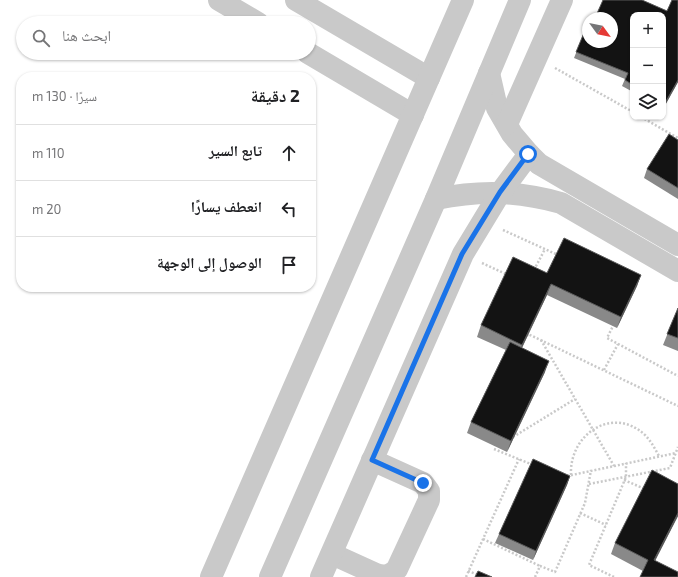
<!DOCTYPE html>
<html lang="ar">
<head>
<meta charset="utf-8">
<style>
	body { margin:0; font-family:"Exo 2","Noto Naskh Arabic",sans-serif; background:#f2f2f2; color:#202124; direction:rtl }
	.controls { position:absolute; right:12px; top:12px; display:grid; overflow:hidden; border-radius:8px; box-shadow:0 1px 3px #0004 }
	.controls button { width:36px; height:36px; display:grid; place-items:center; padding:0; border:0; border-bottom:1px solid #e0e0e0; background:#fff; color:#202124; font:20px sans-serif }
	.compass { position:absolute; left:582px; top:12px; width:36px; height:36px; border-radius:50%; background:#fff; box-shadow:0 1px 3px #0004; rotate:123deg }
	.stop { position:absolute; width:12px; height:12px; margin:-9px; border:3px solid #1a73e8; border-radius:50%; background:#fff }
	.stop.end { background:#1a73e8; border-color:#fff; box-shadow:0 1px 4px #0008 }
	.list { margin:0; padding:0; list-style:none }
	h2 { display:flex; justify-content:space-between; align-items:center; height:52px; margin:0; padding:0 16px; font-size:17px }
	h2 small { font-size:13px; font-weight:400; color:#757577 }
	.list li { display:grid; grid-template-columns:26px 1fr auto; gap:12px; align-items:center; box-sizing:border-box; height:56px; padding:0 16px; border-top:1px solid #e0e0e0 }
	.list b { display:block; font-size:15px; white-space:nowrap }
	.list em { font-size:13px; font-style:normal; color:#757577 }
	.icon { flex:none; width:22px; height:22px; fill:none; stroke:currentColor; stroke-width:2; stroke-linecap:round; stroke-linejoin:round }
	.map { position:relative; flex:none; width:678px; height:577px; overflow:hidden; direction:ltr }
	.search { position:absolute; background:#fff; box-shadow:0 1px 3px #0004; left:16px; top:16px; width:300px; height:44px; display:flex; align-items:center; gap:10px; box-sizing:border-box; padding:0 14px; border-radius:22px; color:#757577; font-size:15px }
	.panel { position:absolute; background:#fff; box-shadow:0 1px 3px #0004; left:16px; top:72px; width:300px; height:220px; border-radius:16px; direction:rtl }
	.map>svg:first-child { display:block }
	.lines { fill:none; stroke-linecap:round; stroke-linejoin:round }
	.path { stroke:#c9c9c9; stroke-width:2.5; stroke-dasharray:2 2; stroke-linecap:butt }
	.minor { stroke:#c9c9c9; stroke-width:22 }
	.wall { fill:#898989 }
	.shaded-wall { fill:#5a5a5a }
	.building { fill:#131313; stroke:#5a5a5a }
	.route { stroke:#1a73e8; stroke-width:5 }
</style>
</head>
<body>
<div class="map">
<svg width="678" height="577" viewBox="0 0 678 577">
	<rect width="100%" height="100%" fill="#fff"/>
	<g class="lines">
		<g class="path">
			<path d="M555 68 633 112"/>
			<path d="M641 117 678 138"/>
			<path d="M503 230 558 255"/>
			<path d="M482 263 508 275"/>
			<path d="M534 270 545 249"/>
			<path d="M614 324 607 338 678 376"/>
			<path d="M527 336 528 334 678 406"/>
			<path d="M541 340 614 466"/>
			<path d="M604 370 618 344"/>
			<path d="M513 437 575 399"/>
			<path d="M494 449 533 465"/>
			<path d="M571 475C569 434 613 405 645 435 651 441 655 449 659 456"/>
			<path d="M567 476 676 453"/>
			<path d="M624 480 645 489"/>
			<path d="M589 484 670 468 678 447"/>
			<path d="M580 513 606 525"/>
			<path d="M483 539 540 566"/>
			<path d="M468 571 484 577"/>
			<path d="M466 577 519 459"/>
			<path d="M535 577 540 566 555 572 585 503 591 470"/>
			<path d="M614 577 589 565 626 477V463"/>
		</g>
		<g class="minor">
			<path d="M219 0 258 23"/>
			<path d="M296 0 429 78"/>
			<path d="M308 53 413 115"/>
			<path d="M489 73 497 108 512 134 529 154 539 164 678 245"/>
			<path d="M507 124 562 0"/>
			<path d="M436 199C480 190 518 191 561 203L678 271"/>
			<path d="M332 554 376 574C386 577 391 575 397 569L429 500V491L423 483 372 460"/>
			<path d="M211 577 463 0"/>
			<path d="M270 577 436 199 520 0"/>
			<path d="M321 577 463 254 500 193 529 154"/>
		</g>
	</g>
	<g class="wall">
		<path d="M603 0H642L667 11 672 0H678V82L663 109V15H633V92L622 86 625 79 574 58 586 28 588 29V42H612V18H595Z"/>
		<path d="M678 140V199L644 178 647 169Z"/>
		<path d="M547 273 641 275 637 286 617 328 547 295 522 348 545 372 507 452 467 433 471 422 506 350 477 337 481 325Z"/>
		<path d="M678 308V351L663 345Z"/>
		<path d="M570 476 567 485 533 560 495 543 499 534Z"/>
		<path d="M678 484V516L655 560 643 571 611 554 615 543Z"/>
	</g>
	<g class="shaded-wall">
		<path d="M678 80V82L663 109 665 103Z"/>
		<path d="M641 275 637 286 617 328 621 317Z"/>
		<path d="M551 284 547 295 518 356 522 345Z"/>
		<path d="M549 361 545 372 507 452 511 441Z"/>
		<path d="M570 476 567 485 533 560 536 551Z"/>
		<path d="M678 513V516L650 571 654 560Z"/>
	</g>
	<g class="building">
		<path d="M603 0H642L667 11 672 0H678V80L665 103 663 102V15H633V85L625 80 628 73 576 52 586 28 588 29V42H612V18H595Z"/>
		<path d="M669 134 678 140V188L647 169Z"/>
		<path d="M564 238 641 275 621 317 551 284 522 345 481 325 513 257 547 273Z"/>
		<path d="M678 308V338L667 334Z"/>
		<path d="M510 342 549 361 511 441 471 422Z"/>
		<path d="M533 459 570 476 536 551 499 534Z"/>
		<path d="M652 470 678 484V513L654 560 678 572V577H640L648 560 615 543Z"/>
		<path d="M478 571 492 577H475Z"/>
	</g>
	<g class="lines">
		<path class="route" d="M423 483 372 460 462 254 500 192 528 154"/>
	</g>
</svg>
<div class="controls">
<button>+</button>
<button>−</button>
<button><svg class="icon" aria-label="layers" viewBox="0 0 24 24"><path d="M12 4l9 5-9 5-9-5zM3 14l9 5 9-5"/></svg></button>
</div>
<svg class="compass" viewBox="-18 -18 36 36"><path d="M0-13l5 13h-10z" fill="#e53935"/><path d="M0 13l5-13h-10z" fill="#757577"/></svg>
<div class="stop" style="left:528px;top:154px"></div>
<div class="stop end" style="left:423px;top:483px"></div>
<div class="search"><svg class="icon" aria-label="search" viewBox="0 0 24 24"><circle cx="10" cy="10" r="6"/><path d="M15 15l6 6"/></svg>ابحث هنا</div>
<section class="panel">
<h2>2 دقيقة<small>سيرًا · 130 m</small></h2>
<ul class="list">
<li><svg class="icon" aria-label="ahead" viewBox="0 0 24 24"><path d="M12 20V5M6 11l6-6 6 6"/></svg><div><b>تابع السير</b></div><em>110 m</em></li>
<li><svg class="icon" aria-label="left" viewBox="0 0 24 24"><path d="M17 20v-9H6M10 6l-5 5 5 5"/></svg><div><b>انعطف يسارًا</b></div><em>20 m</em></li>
<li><svg class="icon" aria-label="arrive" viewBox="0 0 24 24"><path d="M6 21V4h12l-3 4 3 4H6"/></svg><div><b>الوصول إلى الوجهة</b></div></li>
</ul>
</section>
</div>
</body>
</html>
